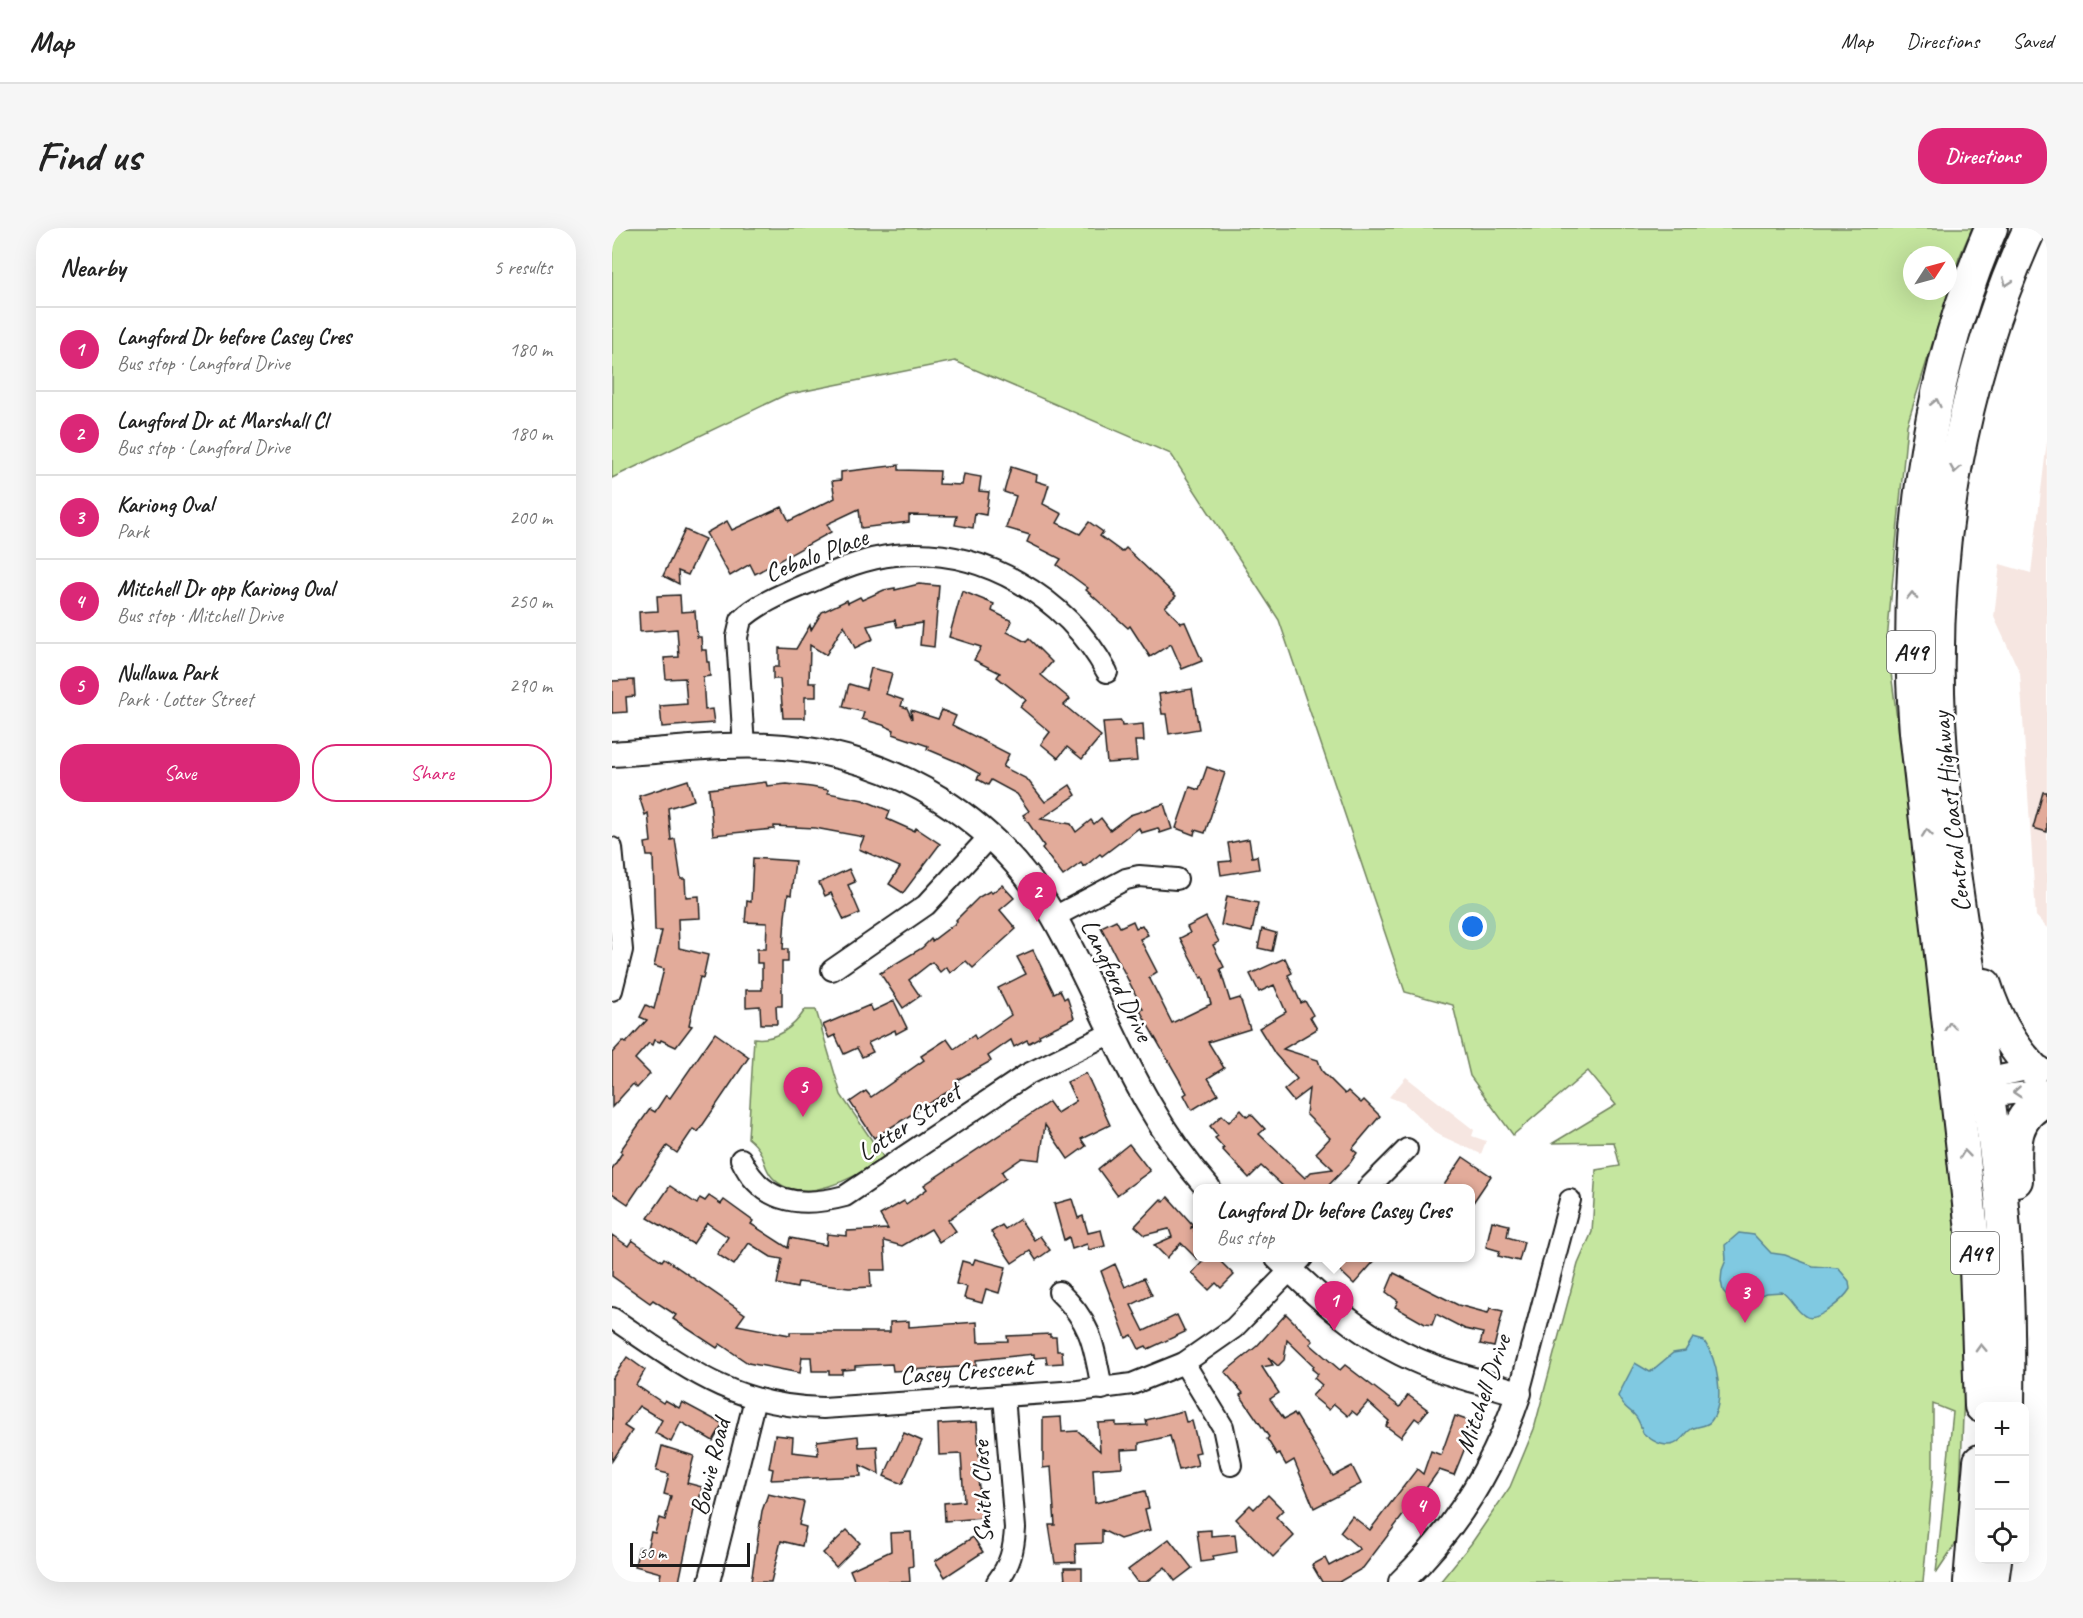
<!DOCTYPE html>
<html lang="en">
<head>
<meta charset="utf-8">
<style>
	body { margin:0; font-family:Caveat,sans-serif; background:#f6f6f6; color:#222 }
	.controls { position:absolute; right:18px; bottom:18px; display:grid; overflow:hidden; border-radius:12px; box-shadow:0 6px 24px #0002 }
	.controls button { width:54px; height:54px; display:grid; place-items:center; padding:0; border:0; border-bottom:2px solid #e0e0e0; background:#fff; color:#222; font:30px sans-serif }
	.compass { position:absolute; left:1291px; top:18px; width:54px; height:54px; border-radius:50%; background:#fff; box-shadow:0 6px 24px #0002; rotate:54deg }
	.scale { position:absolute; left:18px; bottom:15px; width:120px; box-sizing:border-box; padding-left:6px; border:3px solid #1c1c1c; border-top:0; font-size:16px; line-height:21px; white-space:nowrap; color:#1c1c1c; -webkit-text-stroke:4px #fff; paint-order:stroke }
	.you { position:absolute; left:861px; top:699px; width:21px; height:21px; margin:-15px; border:4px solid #fff; border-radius:50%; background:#1a73e8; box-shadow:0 0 0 9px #1a73e833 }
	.badge { display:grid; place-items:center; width:39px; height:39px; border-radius:50%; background:#db2777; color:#fff; font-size:20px; font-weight:700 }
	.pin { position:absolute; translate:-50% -50px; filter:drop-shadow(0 2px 3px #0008) }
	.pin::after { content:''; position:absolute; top:32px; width:21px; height:18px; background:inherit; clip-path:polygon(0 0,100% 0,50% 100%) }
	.popup { position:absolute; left:581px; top:956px; width:282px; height:78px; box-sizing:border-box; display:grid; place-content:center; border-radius:12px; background:#fff; filter:drop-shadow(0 2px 4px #0005); font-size:20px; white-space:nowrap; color:#767676 }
	.popup b { font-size:22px; color:#222 }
	.popup::after { content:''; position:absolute; left:50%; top:100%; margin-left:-12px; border:12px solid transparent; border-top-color:#fff }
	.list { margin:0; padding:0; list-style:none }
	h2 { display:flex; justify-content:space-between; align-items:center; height:78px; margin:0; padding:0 24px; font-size:26px }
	h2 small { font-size:20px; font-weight:400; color:#767676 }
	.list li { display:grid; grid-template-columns:39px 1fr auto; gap:18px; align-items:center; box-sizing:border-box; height:84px; padding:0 24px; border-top:2px solid #e0e0e0 }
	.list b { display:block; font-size:22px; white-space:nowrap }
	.list p { margin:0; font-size:20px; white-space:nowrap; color:#767676 }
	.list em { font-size:20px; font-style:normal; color:#767676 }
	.actions { display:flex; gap:12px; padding:18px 24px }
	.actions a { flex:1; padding:14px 0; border:2px solid #db2777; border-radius:24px; text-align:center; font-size:21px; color:#db2777 }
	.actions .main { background:#db2777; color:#fff }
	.icon { flex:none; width:33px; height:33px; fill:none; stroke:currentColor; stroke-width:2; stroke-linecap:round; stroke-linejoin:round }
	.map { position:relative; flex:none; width:1435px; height:1354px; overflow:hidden; border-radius:24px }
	header { display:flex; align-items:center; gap:36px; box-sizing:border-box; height:84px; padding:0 30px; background:#fff; border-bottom:2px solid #e0e0e0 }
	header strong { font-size:28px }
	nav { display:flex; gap:33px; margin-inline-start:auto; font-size:21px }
	.intro { display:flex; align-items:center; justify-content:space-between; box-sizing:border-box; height:144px; padding:0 36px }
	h1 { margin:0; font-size:42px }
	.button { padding:15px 27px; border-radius:24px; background:#db2777; color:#fff; font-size:21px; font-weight:700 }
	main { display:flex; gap:36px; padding:0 36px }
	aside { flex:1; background:#fff; border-radius:24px; box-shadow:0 6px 24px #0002 }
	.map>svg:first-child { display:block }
	.built { fill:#f6e6e1 }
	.green { fill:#c5e69f; stroke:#70815e; stroke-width:1.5; fill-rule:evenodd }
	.water { fill:#80c9e1; stroke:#588492; stroke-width:1.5 }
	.building { fill:#e2ab9a; stroke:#1c1c1c; stroke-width:1.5 }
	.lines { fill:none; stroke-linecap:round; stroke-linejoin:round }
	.minor-casing { stroke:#1c1c1c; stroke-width:24 }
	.tertiary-casing { stroke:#1c1c1c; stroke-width:28 }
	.trunk-casing { stroke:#1c1c1c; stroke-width:36 }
	.minor { stroke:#fff; stroke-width:20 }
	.tertiary { stroke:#fff; stroke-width:24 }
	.trunk { stroke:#fff; stroke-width:32 }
	.oneway { stroke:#999 }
	.labels { text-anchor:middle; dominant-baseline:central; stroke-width:5; stroke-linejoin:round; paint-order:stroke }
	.shield { fill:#fff; stroke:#606060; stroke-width:1.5 }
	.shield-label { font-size:24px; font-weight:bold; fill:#1c1c1c }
	.street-label { font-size:26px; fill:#1c1c1c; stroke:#fff }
</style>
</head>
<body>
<header>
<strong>Map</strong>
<nav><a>Map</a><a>Directions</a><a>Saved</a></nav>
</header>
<div class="intro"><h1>Find us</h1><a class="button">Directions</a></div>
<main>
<aside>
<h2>Nearby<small>5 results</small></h2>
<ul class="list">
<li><span class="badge">1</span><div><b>Langford Dr before Casey Cres</b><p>Bus stop · Langford Drive</p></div><em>180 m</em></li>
<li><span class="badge">2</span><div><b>Langford Dr at Marshall Cl</b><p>Bus stop · Langford Drive</p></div><em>180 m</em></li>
<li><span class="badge">3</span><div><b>Kariong Oval</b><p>Park</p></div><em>200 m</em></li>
<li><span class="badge">4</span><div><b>Mitchell Dr opp Kariong Oval</b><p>Bus stop · Mitchell Drive</p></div><em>250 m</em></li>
<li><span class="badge">5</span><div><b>Nullawa Park</b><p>Park · Lotter Street</p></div><em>290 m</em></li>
</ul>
<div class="actions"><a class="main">Save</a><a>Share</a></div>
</aside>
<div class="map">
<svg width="1435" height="1354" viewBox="0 0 1435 1354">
	<rect width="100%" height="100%" fill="#fff"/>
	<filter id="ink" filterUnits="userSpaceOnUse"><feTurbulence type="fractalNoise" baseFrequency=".0167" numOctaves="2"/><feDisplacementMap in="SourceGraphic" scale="12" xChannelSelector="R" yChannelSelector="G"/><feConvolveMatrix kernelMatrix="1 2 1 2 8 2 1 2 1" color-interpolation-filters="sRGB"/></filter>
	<g filter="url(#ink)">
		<g class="built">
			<path d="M1435 213V700L1424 688 1408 445 1382 389 1388 336 1419 345Z"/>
			<path d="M794 849 862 902 860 908 874 913 869 926 825 906 792 875 777 869Z"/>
		</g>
		<g class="green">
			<path d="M0 0H1360L1347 30 1295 197 1275 413 1315 725 1354 1115 1346 1312 1324 1345 1341 1184 1321 1176V1245L1311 1354H828L859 1316 898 1259 922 1201 966 1036 980 1004 984 942 1008 938 1002 914 941 915 1004 877 976 843 901 907 858 848 841 777 793 764 667 392 559 226 343 133 173 167 0 250ZM1300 27H1336V63H1300Z"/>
			<path d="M193 782H204L229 867 272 930C246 948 188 981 160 949 149 936 155 925 136 910L142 810C164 813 182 799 193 782Z"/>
		</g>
		<g class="water">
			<path d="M1127 1005 1142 1007 1159 1025 1173 1027 1201 1038 1226 1040 1237 1053 1238 1061C1232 1071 1204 1096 1193 1088 1183 1082 1180 1071 1170 1064L1155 1065 1122 1075 1111 1063 1109 1053 1110 1042 1114 1032 1113 1017Z"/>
			<path d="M1081 1110 1092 1113C1105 1131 1114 1173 1099 1193 1094 1200 1084 1197 1078 1202 1074 1205 1072 1209 1068 1212 1057 1223 1041 1214 1031 1205 1023 1177 1015 1188 1006 1168L1023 1135 1038 1144 1061 1125 1073 1123Z"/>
		</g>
		<g class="building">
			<path d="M287 237V242L328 243 327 256 350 257 352 246 369 249 367 263 377 264 374 287 363 285 361 300 343 297 345 288 297 287V294L249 300 247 281 215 296 219 304 143 346 138 336 118 348 94 305 115 293 120 302 170 279 177 293 223 270 220 253 229 252V244Z"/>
			<path d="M399 239 425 247 424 253 437 257 431 276 450 286 445 295 468 306 477 294 491 304 488 308 510 324 514 320 564 368 553 379 569 395 573 394 590 433 570 441 559 416 538 429 518 398 516 400 474 362 476 360 445 337 449 331 415 314 418 307 394 300 404 268 392 264Z"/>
			<path d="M73 302 93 311 76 347 66 343 67 356 51 348Z"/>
			<path d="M307 356 327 358 322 419 308 417 310 395 285 399 283 392 255 398 261 411 243 420 232 397 214 427 198 417 197 455H204V469H193V490H171L168 451H161V439H167V420L184 421 198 397 199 402 210 384 235 372 236 375 248 369 250 372 272 362 283 360V362Z"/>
			<path d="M350 363 382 376 380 383 400 393 395 404 414 414 417 411 440 434 429 447 458 471 452 477 489 508 470 531 455 519 446 530 429 516 438 504 408 479 414 472 385 449 388 445 362 432 369 419 337 409Z"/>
			<path d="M68 367 69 384 83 383 85 409H89L90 422H94L95 434H97L98 448 91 449 93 482 100 481 102 495 50 499 48 478 75 476 73 450 54 451 52 430 67 429 65 401 28 404 27 384 46 383 45 368Z"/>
			<path d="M259 440 280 445 274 466 291 472 289 478 295 480 300 491 299 482 326 491 330 482 344 488 340 497 397 526 391 539 415 551 433 574 458 557 464 567 429 591 459 596 464 604 479 592 482 596 489 590 498 602 518 587 552 576 560 601 548 605 546 600 529 605 527 600 490 628 488 626 472 639 469 635 451 648 430 620 432 618 411 587 417 583 405 566 379 552 376 557 365 551 368 546 348 535 315 521 316 518 281 506 282 502 271 497 250 491 252 484 231 479 237 456 254 461Z"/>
			<path d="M22 452 23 468 14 469 15 484 0 485V453Z"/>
			<path d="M580 461 587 501 557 506 554 486H550L547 466Z"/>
			<path d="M509 493 510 498 531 496 532 513H523L525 533 495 535 491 494Z"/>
			<path d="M595 539 613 545 593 605 583 602 582 607 564 600 578 559 587 562Z"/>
			<path d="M76 552 82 572 56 580 59 612 63 611 69 651H73L74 669 87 668 88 690 66 691 67 720 96 727 91 750 88 749 77 797 80 798 64 819 49 812 48 814 42 812 40 817 37 815 23 831 38 846 25 860 21 856 0 879V825L11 813 14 815 35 792 28 789 34 777 42 781 52 741 42 738 50 703H43L41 628H35L33 615 39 614 36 585 33 587 27 568Z"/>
			<path d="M154 554 155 558 175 556 199 559 216 562V565L251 572 278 583 275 591 302 603 304 600 328 616 291 665 277 656 288 639 247 621 252 609 203 600 162 598V601L101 607 97 561Z"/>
			<path d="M1431 564H1435V604L1421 600Z"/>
			<path d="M637 611 640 629 645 628 647 641 609 647 607 634 619 633 616 615Z"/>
			<path d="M141 630 183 633 179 667 176 666 173 689 171 721H176V734H170V778H164L165 796H149L148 778 134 779V762H150V735H145V721H154L155 695 133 694 135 673 139 674Z"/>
			<path d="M237 641 243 654 236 657 248 685 232 692 219 665 213 668 207 655Z"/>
			<path d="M390 657 402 670 388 682 404 701 361 740 354 733 338 745 334 739 328 744 320 734 297 752 308 768 291 780 268 745 310 720 319 711 320 713 345 694 344 692 367 669 378 663 380 665Z"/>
			<path d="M615 668 646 675 640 704 609 697Z"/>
			<path d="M594 689 607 714 601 717 612 739 608 741 618 773 628 770 638 801 596 814 612 840 596 850 606 866 580 882 572 867 575 865 538 801 528 782 531 781 489 699 504 692 508 699 521 693 524 700 530 697 536 707 528 711 545 744 537 749 560 795 599 776 591 749 589 750 568 710 578 705 575 699Z"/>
			<path d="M650 701 664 705 660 723 646 720Z"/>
			<path d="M421 722 442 765 448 762 452 771 455 769 462 790 427 807 428 809 417 815 415 812 402 819 399 812 376 828 379 833 345 852 348 856 262 910 238 874 254 863 259 869 312 832 309 828 335 811 342 821 362 807 364 811 399 787 386 760 414 746 405 729Z"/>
			<path d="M673 730 680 745 676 747 689 775 693 773 701 787 698 789 705 801 671 821 706 832 710 843 733 866 736 863 749 875 752 872 768 888 740 921 745 925 738 935 714 960H673L649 938 637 950 610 921 612 920 603 910 606 908 598 898 610 887 617 894 629 882 635 889 639 886 653 901 647 906 693 950 699 944 721 941 704 925 718 910 694 886 697 861 681 873 672 862 685 851 663 826 647 800 674 784 662 757 647 764 638 746Z"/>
			<path d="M282 773 295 800 284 806 283 802 256 815 261 824 250 829 245 820 232 826 223 807 217 810 211 797 258 777 261 783Z"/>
			<path d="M103 805 137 829 86 904 81 901 65 925 55 918 16 976 0 965V941L10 925 8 923 38 881 43 884 54 867 58 870Z"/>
			<path d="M474 845 498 897 469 911 474 918 456 931 433 897 428 932 410 930 390 944 394 950 336 992 344 1003 327 1014 319 1001 290 1018 272 1013 274 1042H258L259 1059 237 1060 186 1054 185 1060 165 1056 170 1031 159 1029 137 1015 122 1037 105 1026 116 1009 95 995 81 1016 36 990 58 958 85 976 88 970 93 973 97 968 109 976 112 972 141 993 139 996 176 1020 178 1010 214 1017 215 1006 235 1008V1003L276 1001 268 987 292 973 294 976 315 961 312 957 437 874 445 885 464 873 455 854Z"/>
			<path d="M517 916 538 943 505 967 486 941Z"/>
			<path d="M851 929 879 948 858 979V960H830Z"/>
			<path d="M556 969 580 996 579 1000 585 997 582 1003 585 1006V1031L569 1015 555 1030 542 1017 560 1009 557 1001 533 1007 523 998 549 971 552 974Z"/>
			<path d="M460 971 466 990 471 988 476 1005 489 1002 493 1018 477 1022 475 1016 460 1021 457 1009 452 1012 442 976Z"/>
			<path d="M408 991 422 1012 428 1008 438 1022 424 1032 418 1023 400 1035 379 1004 390 997 393 1001Z"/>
			<path d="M880 993 897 997 895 1009 912 1014 907 1033 886 1028 888 1023 874 1019Z"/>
			<path d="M0 1007 16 1018 20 1012 50 1033 52 1030 133 1086 125 1097 178 1107V1104H278V1094L297 1093V1099L365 1094 366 1114 396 1113 395 1108 438 1106V1109H444L445 1123H450L451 1135 435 1136 434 1129 422 1130V1126L364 1132V1138L281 1143 280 1136 258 1137 243 1138V1141L230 1142V1146H217V1143H200L199 1129H190L188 1145 136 1135 108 1116 105 1120 61 1091 64 1087 41 1072 38 1075 0 1048Z"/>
			<path d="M595 1029H604L622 1047 609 1060 604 1055 597 1062 580 1045Z"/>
			<path d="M735 1029H766L742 1056 725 1040Z"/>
			<path d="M363 1031 394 1039 387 1065 374 1061 370 1075 352 1070 355 1059 344 1056 350 1033 361 1036Z"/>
			<path d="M503 1036 513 1059 532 1050 540 1067 519 1077 532 1103 565 1087 573 1104 536 1121 534 1118 527 1121 520 1107 514 1110 489 1043Z"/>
			<path d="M782 1045 846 1077 876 1085 878 1080 891 1083 882 1119 868 1116 871 1105 853 1101 824 1086 820 1097 813 1096 783 1079 786 1073 774 1064Z"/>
			<path d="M674 1086 701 1113 698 1116 728 1142 733 1137 788 1179 796 1167 816 1182 807 1193 803 1190 789 1209 774 1198 777 1193 756 1174 745 1187 740 1183 736 1188 722 1176 717 1182 700 1168 710 1157 702 1150 706 1146 700 1141 702 1138 675 1112 672 1132 666 1138 656 1129 661 1137 650 1139 667 1165 658 1171 672 1191 681 1186 683 1189 684 1187 721 1248 740 1238 749 1256 702 1280 682 1232 674 1237 667 1225 665 1227 655 1211 657 1209 628 1167 631 1165 613 1144 645 1118Z"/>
			<path d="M15 1129 33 1142 24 1157 51 1175 53 1172 67 1180 70 1174 111 1196 101 1213 69 1194 59 1214 43 1205 50 1192 27 1178 12 1198 20 1203 0 1233V1151Z"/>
			<path d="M571 1183 574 1194 580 1193 588 1224 583 1225 586 1237 567 1242 558 1208 527 1215V1221L509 1222 510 1239 481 1241 483 1275 533 1263 537 1280 533 1281 538 1302 508 1311 490 1302V1315L463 1316 464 1334 443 1335 437 1297H443L439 1239 431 1240V1190L449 1189 450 1204 466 1203 488 1223 486 1195 504 1194V1198L535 1197 534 1192Z"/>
			<path d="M843 1188 863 1195 842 1247 827 1242 805 1273 812 1278 801 1293 792 1286 751 1340 727 1354H710L700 1337 713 1330 717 1338 748 1321 728 1304 740 1288 758 1302 805 1241 811 1246 819 1223 829 1227Z"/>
			<path d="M365 1194 368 1243 365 1244 371 1290 333 1293 332 1275 352 1273 349 1226 327 1227 326 1196Z"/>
			<path d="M292 1205 310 1213 290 1256 272 1248Z"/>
			<path d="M163 1207 181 1209 180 1224 206 1227 205 1213 246 1208 247 1219 265 1218 267 1246 248 1237 249 1248 159 1252 161 1241 157 1240Z"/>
			<path d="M50 1218 82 1228 75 1255 90 1259 87 1273 84 1272 67 1354H47L49 1345 23 1338 27 1319 35 1321 39 1304 43 1305 47 1290 53 1292 59 1268 52 1266 57 1246 44 1243Z"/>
			<path d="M156 1266 192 1274 187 1297 194 1299 190 1318 169 1313 159 1354H139L150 1283Z"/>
			<path d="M656 1267 671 1282 664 1289 682 1308 661 1329 624 1291 638 1277 642 1281Z"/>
			<path d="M235 1302 248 1315 224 1339 211 1325Z"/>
			<path d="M599 1302V1308L623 1306 625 1324 601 1328 602 1332 589 1334 585 1303Z"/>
			<path d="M299 1304 301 1338 297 1339 298 1354H243L238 1342 279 1323 278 1305Z"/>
			<path d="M361 1309 371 1324 333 1349 323 1333Z"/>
			<path d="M557 1311 580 1340 563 1353 553 1339 534 1354H525L516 1342Z"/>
			<path d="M452 1340H470V1354H453Z"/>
		</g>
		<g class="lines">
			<defs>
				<g id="minor">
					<path d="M132 519 125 409 129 392C147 374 178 363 201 353 228 341 254 330 283 327 370 318 454 369 495 444"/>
					<path d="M0 620 10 722 0 762"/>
					<path d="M442 689 514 651 527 648 565 651"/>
					<path d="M220 742 314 677 378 608"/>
					<path d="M1364 853 1429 839"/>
					<path d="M1365 870 1435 862"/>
					<path d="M129 931C150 976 189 980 233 968L414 847 499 805"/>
					<path d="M756 960 795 921"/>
					<path d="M447 1064C480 1095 482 1118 490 1161"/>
					<path d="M0 1090C73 1139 119 1178 211 1180L466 1163 520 1156 572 1135 622 1100 690 1030"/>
					<path d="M572 1135 611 1199 619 1237"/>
					<path d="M907 1165 958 972"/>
					<path d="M97 1354 143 1171"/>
					<path d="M385 1354C398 1337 402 1322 403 1300L392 1168"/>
				</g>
				<g id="tertiary">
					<path d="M0 526C56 523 116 514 172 519 284 529 386 591 442 689 496 784 522 876 596 960"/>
					<path d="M666 1030C703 1066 742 1102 789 1125 826 1144 867 1153 907 1165 883 1237 844 1301 789 1354"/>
				</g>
				<g id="trunk">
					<path d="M1373 757C1383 789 1397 816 1421 841"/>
					<path d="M1404 952C1402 918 1399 888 1435 872"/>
					<path d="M1369 1178 1364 1038 1304 504C1291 333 1311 159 1379 0"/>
					<path d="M1396 1178C1397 1108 1396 1038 1389 968 1372 810 1335 651 1327 492 1319 325 1348 152 1418 0"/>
					<path d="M1358 1354 1368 1233"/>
					<path d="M1380 1354 1383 1332"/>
				</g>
			</defs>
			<use href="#minor" class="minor-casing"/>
			<use href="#tertiary" class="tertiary-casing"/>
			<use href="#trunk" class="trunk-casing"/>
			<use href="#minor" class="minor"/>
			<use href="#tertiary" class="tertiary"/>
			<use href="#trunk" class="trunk"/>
		</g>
		<defs><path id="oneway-chevron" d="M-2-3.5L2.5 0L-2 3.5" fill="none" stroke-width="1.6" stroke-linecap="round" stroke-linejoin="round" transform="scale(1.5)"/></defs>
		<g class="oneway">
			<use href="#oneway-chevron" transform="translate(1395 54) rotate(110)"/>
			<use href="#oneway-chevron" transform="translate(1324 175) rotate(-77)"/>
			<use href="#oneway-chevron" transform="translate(1343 241) rotate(99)"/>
			<use href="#oneway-chevron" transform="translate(1300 368) rotate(-89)"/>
			<use href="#oneway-chevron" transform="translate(1315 605) rotate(-96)"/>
			<use href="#oneway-chevron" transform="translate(1338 798) rotate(-97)"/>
			<use href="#oneway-chevron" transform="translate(1405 864) rotate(176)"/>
			<use href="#oneway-chevron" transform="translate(1353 926) rotate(-96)"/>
			<use href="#oneway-chevron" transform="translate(1369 1120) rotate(-92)"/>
		</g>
	</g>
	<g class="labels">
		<g class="shield">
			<rect x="1275" y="403" width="48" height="42" rx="4.5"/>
			<rect x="1339" y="1004" width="48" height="42" rx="4.5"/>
		</g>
		<g class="shield-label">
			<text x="1299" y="424">A49</text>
			<text x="1363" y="1025">A49</text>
		</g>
		<g class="street-label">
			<text transform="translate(204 327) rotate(-21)">Cebalo Place</text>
			<text transform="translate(1339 584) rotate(-96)">Central Coast Highway</text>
			<text transform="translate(505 752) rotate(64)">Langford Drive</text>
			<text transform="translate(297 894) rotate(-34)">Lotter Street</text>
			<text transform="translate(354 1143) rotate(-4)">Casey Crescent</text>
			<text transform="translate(871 1166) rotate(-71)">Mitchell Drive</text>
			<text transform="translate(98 1239) rotate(-76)">Bowie Road</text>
			<text transform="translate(370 1264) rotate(-92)">Smith Close</text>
		</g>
	</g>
</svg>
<div class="controls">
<button>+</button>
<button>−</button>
<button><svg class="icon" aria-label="locate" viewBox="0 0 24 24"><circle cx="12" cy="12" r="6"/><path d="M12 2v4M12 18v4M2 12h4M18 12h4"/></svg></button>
</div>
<svg class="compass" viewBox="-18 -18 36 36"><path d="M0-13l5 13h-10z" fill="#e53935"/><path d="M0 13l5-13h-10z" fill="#767676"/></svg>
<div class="scale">50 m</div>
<div class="you"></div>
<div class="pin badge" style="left:722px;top:1103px">1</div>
<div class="popup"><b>Langford Dr before Casey Cres</b>Bus stop</div>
<div class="pin badge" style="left:425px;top:694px">2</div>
<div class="pin badge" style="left:1133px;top:1095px">3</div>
<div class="pin badge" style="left:809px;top:1308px">4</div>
<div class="pin badge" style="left:191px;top:889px">5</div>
</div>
</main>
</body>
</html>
